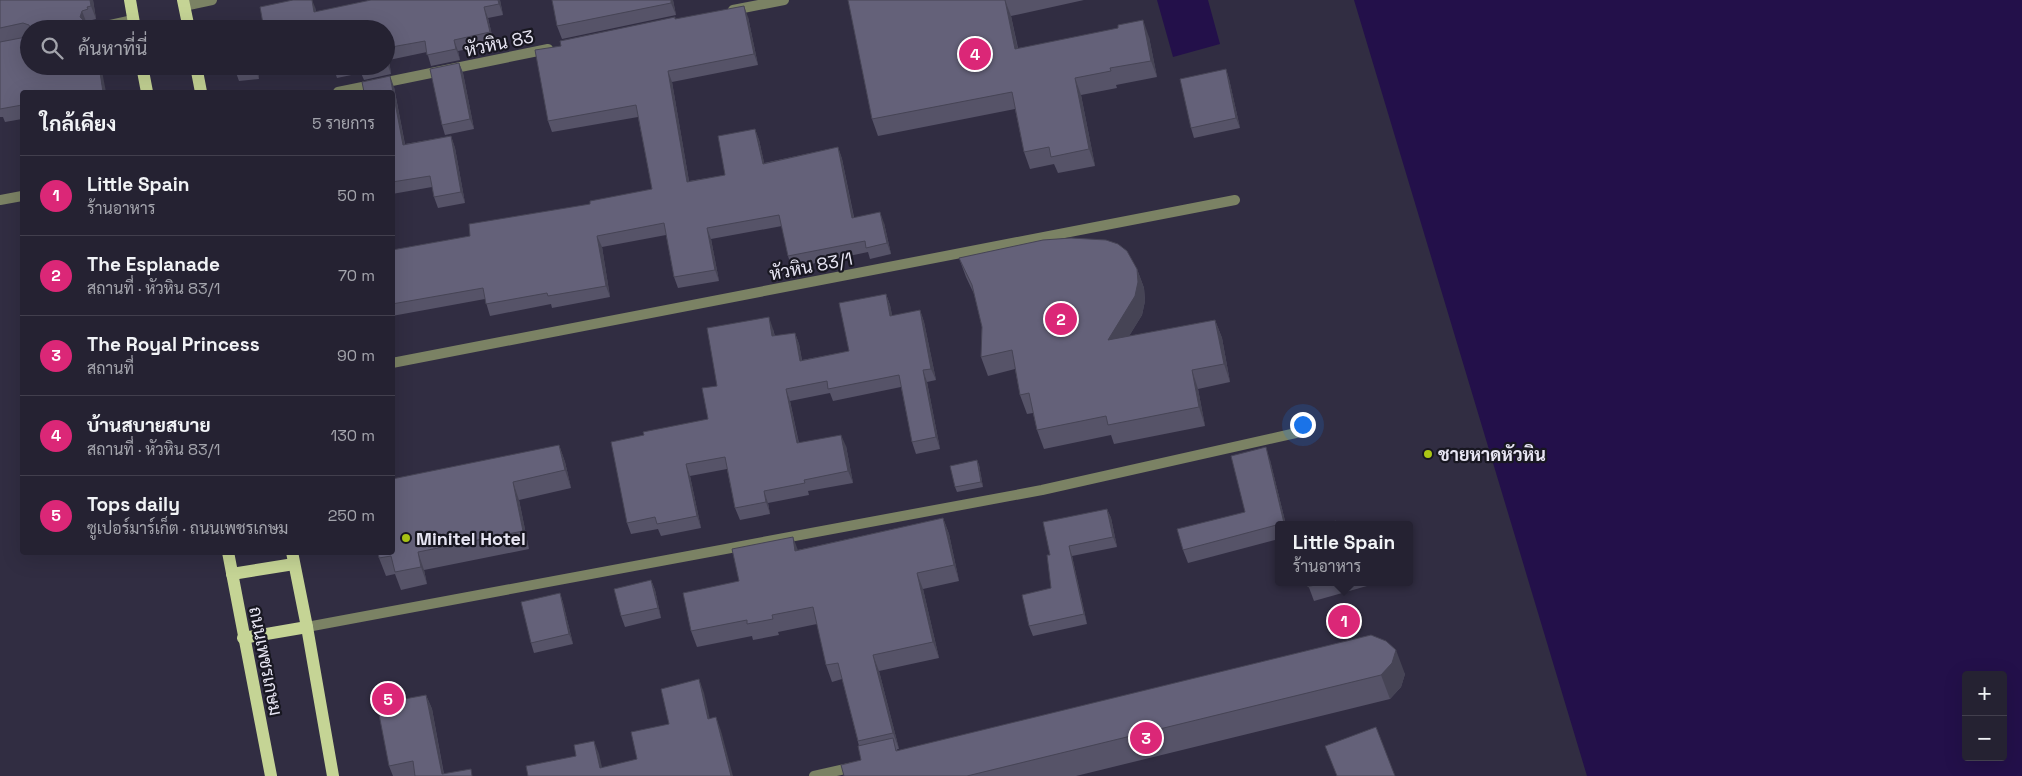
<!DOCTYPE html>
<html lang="th">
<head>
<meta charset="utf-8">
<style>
	body { margin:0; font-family:"Space Grotesk",Sarabun,sans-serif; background:#2d2a3a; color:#f1f3f6 }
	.controls { position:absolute; right:15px; bottom:15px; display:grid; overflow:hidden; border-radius:5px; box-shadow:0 5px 20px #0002 }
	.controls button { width:45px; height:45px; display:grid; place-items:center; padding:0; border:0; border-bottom:1px solid #423f4d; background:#252232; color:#f1f3f6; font:25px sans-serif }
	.you { position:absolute; left:1302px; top:424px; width:18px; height:18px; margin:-12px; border:4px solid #fff; border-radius:50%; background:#1a73e8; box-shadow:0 0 0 8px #1a73e833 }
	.badge { display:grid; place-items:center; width:32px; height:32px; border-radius:50%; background:#db2777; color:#fff; font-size:16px; font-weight:700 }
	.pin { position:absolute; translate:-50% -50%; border:2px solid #fff; box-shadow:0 1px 5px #0006 }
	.popup { position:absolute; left:1275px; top:521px; width:138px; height:65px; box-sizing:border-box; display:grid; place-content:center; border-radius:5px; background:#252232; filter:drop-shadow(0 1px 4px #0005); font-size:16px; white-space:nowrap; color:#a3a4ac }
	.popup b { font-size:19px; color:#f1f3f6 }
	.popup::after { content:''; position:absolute; left:50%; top:100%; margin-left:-10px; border:10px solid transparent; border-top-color:#252232 }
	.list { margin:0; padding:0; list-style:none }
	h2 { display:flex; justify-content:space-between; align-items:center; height:65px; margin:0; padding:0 20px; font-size:21px }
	h2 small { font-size:16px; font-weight:400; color:#a3a4ac }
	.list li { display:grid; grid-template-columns:32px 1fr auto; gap:15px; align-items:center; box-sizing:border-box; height:80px; padding:0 20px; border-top:1px solid #423f4d }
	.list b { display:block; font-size:19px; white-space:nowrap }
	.list p { margin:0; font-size:16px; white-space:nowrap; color:#a3a4ac }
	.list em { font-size:16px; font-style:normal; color:#a3a4ac }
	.icon { flex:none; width:28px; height:28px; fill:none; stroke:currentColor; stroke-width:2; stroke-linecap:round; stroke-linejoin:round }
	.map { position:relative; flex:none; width:2022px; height:776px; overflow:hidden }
	.search { position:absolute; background:#252232; box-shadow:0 5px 20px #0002; left:20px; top:20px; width:375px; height:55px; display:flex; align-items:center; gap:12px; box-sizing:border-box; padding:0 18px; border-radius:28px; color:#a3a4ac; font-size:19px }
	.panel { position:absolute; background:#252232; box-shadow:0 5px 20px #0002; left:20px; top:90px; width:375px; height:465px; border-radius:5px }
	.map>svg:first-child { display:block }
	.water { fill:#23104a; fill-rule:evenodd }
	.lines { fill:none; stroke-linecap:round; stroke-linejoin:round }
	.service { stroke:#7b8264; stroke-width:10 }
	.minor { stroke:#7b8264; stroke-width:10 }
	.primary { stroke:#c5d495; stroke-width:12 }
	.wall { fill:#565368 }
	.shaded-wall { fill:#464455 }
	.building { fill:#646179; stroke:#464455 }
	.poi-dot { fill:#abc614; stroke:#181721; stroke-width:2 }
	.labels { text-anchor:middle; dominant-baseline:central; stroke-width:4.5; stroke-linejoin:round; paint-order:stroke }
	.street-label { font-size:18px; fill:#e7e5f3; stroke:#181721 }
	.poi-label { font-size:18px; font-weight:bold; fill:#e7e5f3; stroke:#181721; text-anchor:start }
</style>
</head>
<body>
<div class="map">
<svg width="2022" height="776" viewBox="0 0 2022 776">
	<rect width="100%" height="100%" fill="#312d42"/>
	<g class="water">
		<path d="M1157 0H1208L1220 44 1173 57Z"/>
		<path d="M1354 0H2022V776H1587ZM1966 675H2003V757H1966Z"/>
	</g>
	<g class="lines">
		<path class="service" d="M184 6 212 0"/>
		<g class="minor">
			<path d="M733 10 784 0"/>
			<path d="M92 29 133 20"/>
			<path d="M338 92 548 49"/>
			<path d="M0 200 22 196"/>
			<path d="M392 363 1235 200"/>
			<path d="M307 627 1042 490 1309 430"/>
			<path d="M814 776 854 767"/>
		</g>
		<g class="primary">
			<path d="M130 0 135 29"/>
			<path d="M183 0 189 29"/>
			<path d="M142 66 147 92"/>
			<path d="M196 66 201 92"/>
			<path d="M228 552 271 776"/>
			<path d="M292 552 307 627 333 776"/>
			<path d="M232 574 294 564"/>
			<path d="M243 638 307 627"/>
		</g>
	</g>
	<g class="wall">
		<path d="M0 0H93L96 19 92 20V22L91 23 93 29H29V66L22 92V119L5 122 3 117H0Z"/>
		<path d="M371 0H500L503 15 488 18 494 44 458 51 460 60 431 66 427 52 389 60 391 74 364 80 361 73 337 78 333 66H386V29L260 7H315L316 12Z"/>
		<path d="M673 0 676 15 562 39 557 26Z"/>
		<path d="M848 0H1084L1011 16 1018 48 1149 37 1157 77 1116 85 1117 88 1081 95 1095 166 1058 173 1054 164 1030 169 1024 152 1015 109 878 136 872 119Z"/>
		<path d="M748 17 758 65 672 82 689 181 725 175 755 129 759 140 764 163 838 147 842 159 854 217 884 223 891 254 870 259 868 252 792 268 788 256 782 226 711 239 719 281 678 288 674 277 666 235 602 247 610 297 552 308 551 304 490 316 485 299 392 316V250L470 236 590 204 652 189 638 117 552 132 548 121 561 46 675 19Z"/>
		<path d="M459 63 463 73 474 129 445 135 442 125Z"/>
		<path d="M258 66 259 79 239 81 235 70Z"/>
		<path d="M1226 69 1229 79 1240 128 1194 138 1191 128Z"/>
		<path d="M394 87 405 144 451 136 455 148 465 203 438 208 434 197 432 187 392 194V92Z"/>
		<path d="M959 258 1137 269 1144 288 1145 301 1142 315 1129 336 1215 320 1222 338 1230 382 1198 389 1205 426 1114 444 1111 435 1044 449 1037 430 1033 413 1027 414 1020 395 1015 369 988 376 981 357 982 327 974 294 966 277Z"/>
		<path d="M886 294 890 305 892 316 920 310 924 322 936 380 927 382 940 449 916 454 912 442 901 387 833 401 830 393 790 401 799 443 846 446 853 483 808 491 809 495 768 503 770 514 740 520 735 508 727 469 690 476 701 528 661 536 658 529 631 534 627 523 708 419 717 386 773 329 775 336 795 333 799 344 802 360 849 351Z"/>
		<path d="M559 445 565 462 571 488 519 500 529 549 424 570 427 584 401 590 395 574 386 576 379 558Z"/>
		<path d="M977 460 979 465 983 487 957 492 955 487Z"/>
		<path d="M1270 460 1286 525H1279V539L1188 563 1183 550 1245 512Z"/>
		<path d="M1107 509 1111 518 1117 547 1072 556 1087 624 1033 636 1029 626 1051 588 1050 555Z"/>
		<path d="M943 518 949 534 959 581 923 589 939 658 879 671 899 749H897L898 751 1371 635 1405 674 1401 687 1390 699 1076 776H844L861 760 859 746 842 679 832 682 826 665 817 624 778 632 779 635 753 640 752 636 697 647 691 631 739 581 798 550Z"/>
		<path d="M651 580 655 590 661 618 625 627 621 616Z"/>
		<path d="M1307 582H1381L1314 601Z"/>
		<path d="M560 593 563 603 573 644 534 653 531 643Z"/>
		<path d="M426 695 432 709 444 774 473 776H393L389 766Z"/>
	</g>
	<g class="shaded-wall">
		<path d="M90 0H93L96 19 91 6Z"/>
		<path d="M312 0 315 7 318 23 314 12Z"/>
		<path d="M498 0H500L503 15 499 4Z"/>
		<path d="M671 0H673L676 15 671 3Z"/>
		<path d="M1005 0 1011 16 1021 65 1015 49Z"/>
		<path d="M744 6 748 17 758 65 754 54Z"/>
		<path d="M484 7 488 18 494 44 490 32Z"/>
		<path d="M82 11 87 24 86 29 80 17Z"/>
		<path d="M1143 20 1149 37 1157 77 1151 61Z"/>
		<path d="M454 40 458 51 460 60 456 49Z"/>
		<path d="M386 53 389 60 391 74 387 63Z"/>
		<path d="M459 63 463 73 474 129 470 119Z"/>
		<path d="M99 66H101L106 92H103Z"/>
		<path d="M255 66H258L259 79 255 68Z"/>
		<path d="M1226 69 1229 79 1240 128 1236 118Z"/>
		<path d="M668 71 672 82 691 193 687 182Z"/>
		<path d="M390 76 394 87 407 156 403 145Z"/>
		<path d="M1075 78 1081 95 1095 166 1089 149Z"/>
		<path d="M755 129 759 140 767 175 763 164Z"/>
		<path d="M451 136 455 148 465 203 461 192Z"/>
		<path d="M838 147 842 159 856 229 852 218Z"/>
		<path d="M880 212 884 223 891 254 887 243Z"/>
		<path d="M707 228 711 239 719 281 715 270Z"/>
		<path d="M597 236 602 247 610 297 606 286Z"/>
		<path d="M1137 269 1144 288 1145 301 1142 315 1115 359 1108 340Z"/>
		<path d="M886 294 890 305 895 328 890 316Z"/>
		<path d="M920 310 924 322 936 380 931 369Z"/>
		<path d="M769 317 773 329 777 348 772 336Z"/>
		<path d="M1215 320 1222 338 1230 382 1224 364Z"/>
		<path d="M795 333 799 344 804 373 800 361Z"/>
		<path d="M923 370 927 382 940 449 936 437Z"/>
		<path d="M1192 370 1198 389 1205 426 1199 407Z"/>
		<path d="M786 389 790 401 801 455 797 443Z"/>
		<path d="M841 435 846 446 853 483 848 471Z"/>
		<path d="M559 445 565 462 571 488 565 470Z"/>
		<path d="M1266 447 1270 460 1286 525H1285L1284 523Z"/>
		<path d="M977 460 979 465 983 487 981 482Z"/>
		<path d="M686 464 690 476 701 528 697 516Z"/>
		<path d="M513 482 519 500 529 549 523 531Z"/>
		<path d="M764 491 768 503 770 514 766 502Z"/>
		<path d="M1107 509 1111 518 1117 547 1113 537Z"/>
		<path d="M943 518 949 534 959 581 954 565Z"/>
		<path d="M793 537 799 553 795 551Z"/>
		<path d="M1069 546 1072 556 1087 624 1084 614Z"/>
		<path d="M418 552 424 570 427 584 421 567Z"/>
		<path d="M917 573 923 589 939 658 933 642Z"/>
		<path d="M651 580 655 590 661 618 658 608Z"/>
		<path d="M560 593 563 603 573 644 569 634Z"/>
		<path d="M1396 650 1405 674 1401 687 1390 699 1381 675Z"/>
		<path d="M873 655 879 671 899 749 893 733Z"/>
		<path d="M699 679 704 693 713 733 708 719Z"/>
		<path d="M426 695 432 709 444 776H442Z"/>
		<path d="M716 717 721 731 733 776H731Z"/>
		<path d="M594 741 599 754 604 776 600 768Z"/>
	</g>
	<g class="building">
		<path d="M0 0H90L91 6 87 7 88 9 82 11 80 17 85 22H90L92 29H31L29 25 23 23 0 28Z"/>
		<path d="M293 0H312L314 12 371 0H498L499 4 484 7 490 32 454 40 456 49 427 55 425 41 386 48V29H264L260 7Z"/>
		<path d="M552 0H671V3L557 26Z"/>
		<path d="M848 0H1005L1015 49 1118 28V25L1143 20 1151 61 1110 68 1111 71 1075 78 1089 149 1051 157 1049 147 1024 152 1012 92 872 119Z"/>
		<path d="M744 6 754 54 668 71 687 182 725 175 718 136 755 129 763 164 838 147 852 218 880 212 887 243 866 248 865 241 788 256 779 215 707 228 715 270 674 277 664 223 597 236 606 286 548 296 547 293 486 304 483 288 392 304V250L470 236 469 224 590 204V201L652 189 636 105 548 121 535 50 561 46 560 41 675 17V19Z"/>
		<path d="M29 34V66H99L103 92H22V105L0 109V42L26 37Z"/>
		<path d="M459 63 470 119 442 125 430 69Z"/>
		<path d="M235 66H255V68L235 70Z"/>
		<path d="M359 66H371L360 69Z"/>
		<path d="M1226 69 1236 118 1191 128 1180 79Z"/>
		<path d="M390 76 403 145 451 136 461 192 434 197 430 176 392 182V92H364L362 82Z"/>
		<path d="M1071 238 1106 240 1118 244 1127 251 1137 269 1138 282 1135 296 1108 340 1215 320 1224 364 1192 370 1199 407 1108 425 1106 416 1037 430 1029 393 1020 395 1012 350 981 357 982 327 972 285 959 258 1043 240Z"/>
		<path d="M886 294 890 316 920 310 931 369 923 370 936 437 912 442 899 375 828 389 827 381 786 389 797 443 841 435 848 471 804 480 805 483 764 491 766 502 735 508 725 457 686 464 697 516 657 524 655 517 627 523 611 442 644 435 643 432 708 419 702 388 717 386 707 328 769 317 772 336 795 333 800 361 849 351 839 303Z"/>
		<path d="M559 445 565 470 513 482 523 531 418 552 421 567 395 572 391 556 379 558 378 552H392V479Z"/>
		<path d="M1266 447 1284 523 1183 550 1177 529 1245 512 1231 456Z"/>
		<path d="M977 460 981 482 955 487 950 466Z"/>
		<path d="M1107 509 1113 537 1069 546 1084 614 1029 626 1022 595 1051 588 1047 555H1050L1043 522Z"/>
		<path d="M943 518 954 565 917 573 933 642 873 655 893 733 858 741 838 663 826 665 813 607 772 615 773 619 747 624V620L691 631 683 593 739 581 732 549 793 537 795 551Z"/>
		<path d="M1336 521 1337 525H1321Z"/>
		<path d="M651 580 658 608 621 616 614 589Z"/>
		<path d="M1307 582H1324L1308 587Z"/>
		<path d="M560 593 569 634 531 643 521 602Z"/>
		<path d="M1371 635 1386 641 1396 650 1392 663 1381 675 967 776H844L841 765 861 760 858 746 893 738 896 751Z"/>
		<path d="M699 679 708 719 716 717 731 776H528L526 766 576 756 574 745 594 741 600 768 637 759 631 732 669 724 661 689Z"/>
		<path d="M426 695 442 774 471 769 472 776H415L413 761 389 766 377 704Z"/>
		<path d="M1376 727 1395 776H1337L1325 746Z"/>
	</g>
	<g class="poi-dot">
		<circle cx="1428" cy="454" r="5"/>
		<circle cx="406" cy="538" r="5"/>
	</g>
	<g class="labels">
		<g class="street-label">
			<text transform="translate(499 43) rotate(-12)">หัวหิน 83</text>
			<text transform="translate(811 266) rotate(-11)">หัวหิน 83/1</text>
			<text transform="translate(266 661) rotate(79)">ถนนเพชรเกษม</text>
		</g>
		<g class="poi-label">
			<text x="1438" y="454">ชายหาดหัวหิน</text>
			<text x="416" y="538">Minitel Hotel</text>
		</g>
	</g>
</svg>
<div class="controls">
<button>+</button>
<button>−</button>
</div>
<div class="you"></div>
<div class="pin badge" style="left:1344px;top:621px">1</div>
<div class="popup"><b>Little Spain</b>ร้านอาหาร</div>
<div class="pin badge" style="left:1061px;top:319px">2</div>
<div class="pin badge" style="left:1146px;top:738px">3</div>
<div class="pin badge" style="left:975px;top:54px">4</div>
<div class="pin badge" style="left:388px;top:699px">5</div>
<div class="search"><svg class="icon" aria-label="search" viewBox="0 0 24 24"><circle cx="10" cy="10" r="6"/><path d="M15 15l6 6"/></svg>ค้นหาที่นี่</div>
<section class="panel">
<h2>ใกล้เคียง<small>5 รายการ</small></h2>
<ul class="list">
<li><span class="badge">1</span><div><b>Little Spain</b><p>ร้านอาหาร</p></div><em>50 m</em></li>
<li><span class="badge">2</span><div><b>The Esplanade</b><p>สถานที่ · หัวหิน 83/1</p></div><em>70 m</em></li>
<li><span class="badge">3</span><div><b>The Royal Princess</b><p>สถานที่</p></div><em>90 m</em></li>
<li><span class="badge">4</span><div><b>บ้านสบายสบาย</b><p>สถานที่ · หัวหิน 83/1</p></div><em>130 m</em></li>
<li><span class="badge">5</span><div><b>Tops daily</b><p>ซูเปอร์มาร์เก็ต · ถนนเพชรเกษม</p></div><em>250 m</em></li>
</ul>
</section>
</div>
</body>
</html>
